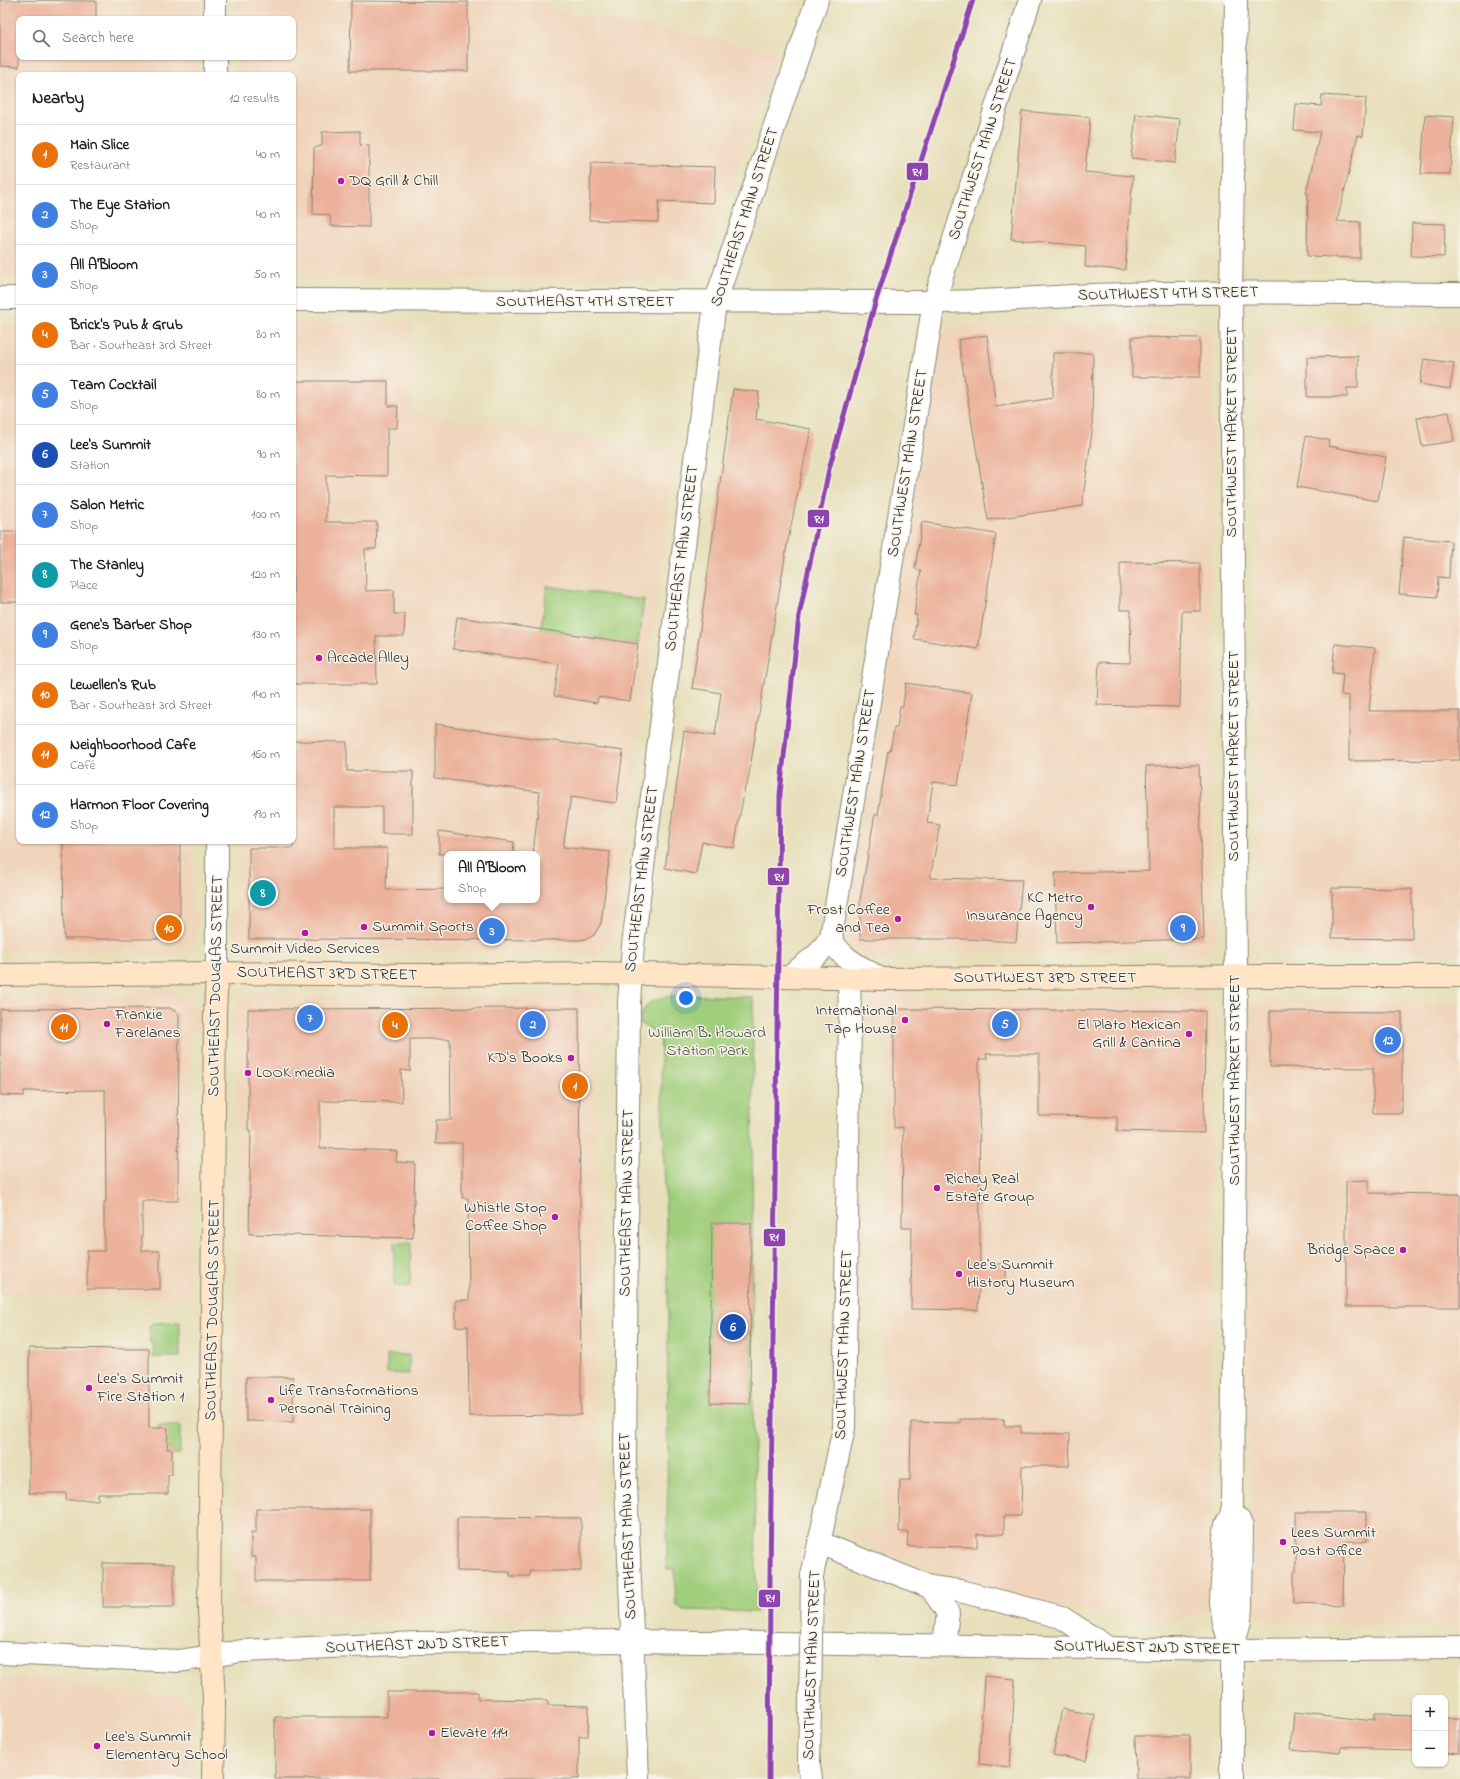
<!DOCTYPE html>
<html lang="en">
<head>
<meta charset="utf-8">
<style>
	body { margin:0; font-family:"Indie Flower",sans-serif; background:#f2f2f2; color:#202124 }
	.controls { position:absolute; right:12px; bottom:12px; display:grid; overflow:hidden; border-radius:8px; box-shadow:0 1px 3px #0004 }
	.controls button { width:36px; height:36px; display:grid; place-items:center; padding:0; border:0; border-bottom:1px solid #e0e0e0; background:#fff; color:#202124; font:20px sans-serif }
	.you { position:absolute; left:686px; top:998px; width:14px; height:14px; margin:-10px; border:3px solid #fff; border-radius:50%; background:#1a73e8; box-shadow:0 0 0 6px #1a73e833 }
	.badge { display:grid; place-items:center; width:26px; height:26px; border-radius:50%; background:#0b8043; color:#fff; font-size:13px; font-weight:700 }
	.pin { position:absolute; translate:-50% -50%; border:2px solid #fff; box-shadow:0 1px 4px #0006 }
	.popup { position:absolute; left:444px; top:851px; width:96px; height:52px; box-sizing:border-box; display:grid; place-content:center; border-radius:8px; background:#fff; filter:drop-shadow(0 1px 3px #0005); font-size:13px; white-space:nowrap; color:#757577 }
	.popup b { font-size:15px; color:#202124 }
	.popup::after { content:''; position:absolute; left:50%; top:100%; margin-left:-8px; border:8px solid transparent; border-top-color:#fff }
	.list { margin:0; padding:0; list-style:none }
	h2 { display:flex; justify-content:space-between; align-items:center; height:52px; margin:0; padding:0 16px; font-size:17px }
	h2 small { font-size:13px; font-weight:400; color:#757577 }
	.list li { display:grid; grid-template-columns:26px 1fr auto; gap:12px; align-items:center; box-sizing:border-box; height:60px; padding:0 16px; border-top:1px solid #e0e0e0 }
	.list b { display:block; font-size:15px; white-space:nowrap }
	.list p { margin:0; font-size:13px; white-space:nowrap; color:#757577 }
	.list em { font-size:13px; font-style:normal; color:#757577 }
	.icon { flex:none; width:22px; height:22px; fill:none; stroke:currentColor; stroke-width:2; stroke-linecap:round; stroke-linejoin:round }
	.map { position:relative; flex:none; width:1460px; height:1779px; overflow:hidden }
	.search { position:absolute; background:#fff; box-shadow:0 1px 3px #0004; left:16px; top:16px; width:280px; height:44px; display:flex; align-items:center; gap:10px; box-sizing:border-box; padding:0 14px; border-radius:8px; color:#757577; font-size:15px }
	.panel { position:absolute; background:#fff; box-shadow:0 1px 3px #0004; left:16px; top:72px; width:280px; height:772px; border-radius:8px }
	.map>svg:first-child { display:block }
	.built { fill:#f0d5bc; fill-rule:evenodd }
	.green { fill:#a0ce7c; stroke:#667c54 }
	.building { fill:#ecb19a }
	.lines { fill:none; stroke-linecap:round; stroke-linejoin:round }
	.minor-casing { stroke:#898572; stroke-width:24 }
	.tertiary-casing { stroke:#898572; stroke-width:24 }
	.secondary-casing { stroke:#898572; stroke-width:24 }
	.minor { stroke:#fff; stroke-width:22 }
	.tertiary { stroke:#fff; stroke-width:22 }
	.secondary { stroke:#ffe4c6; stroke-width:22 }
	.minor-bridge-casing { stroke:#898572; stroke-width:24; stroke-linecap:butt }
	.minor-bridge { stroke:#fff; stroke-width:22 }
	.rail-1-casing { stroke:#f7f3e8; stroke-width:8 }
	.rail-1 { stroke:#8e44ad; stroke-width:5 }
	.poi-dot { fill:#b5179e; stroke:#f7f3e8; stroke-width:1.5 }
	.labels { text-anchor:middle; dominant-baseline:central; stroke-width:3; stroke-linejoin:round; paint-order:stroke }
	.street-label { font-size:16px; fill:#2b2b2b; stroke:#f7f3e8 }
	.poi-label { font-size:16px; fill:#2b2b2b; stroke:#f7f3e8; text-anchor:start }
	.park-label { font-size:16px; fill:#48543f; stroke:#f7f3e8 }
	.line-badge { stroke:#f7f3e8; stroke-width:1.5 }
	.badge-label { font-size:11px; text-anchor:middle; font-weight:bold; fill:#fff }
</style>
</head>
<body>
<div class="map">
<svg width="1460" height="1779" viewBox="0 0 1460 1779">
	<rect width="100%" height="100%" fill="#f7f3e8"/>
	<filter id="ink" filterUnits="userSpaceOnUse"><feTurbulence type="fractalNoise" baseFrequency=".025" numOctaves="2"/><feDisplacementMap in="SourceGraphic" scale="8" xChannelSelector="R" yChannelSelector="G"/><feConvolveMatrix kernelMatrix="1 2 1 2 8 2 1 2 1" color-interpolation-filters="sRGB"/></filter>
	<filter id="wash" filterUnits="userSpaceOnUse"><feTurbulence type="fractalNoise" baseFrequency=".012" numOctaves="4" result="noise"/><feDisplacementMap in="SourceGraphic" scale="16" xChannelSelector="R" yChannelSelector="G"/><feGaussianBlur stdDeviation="0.9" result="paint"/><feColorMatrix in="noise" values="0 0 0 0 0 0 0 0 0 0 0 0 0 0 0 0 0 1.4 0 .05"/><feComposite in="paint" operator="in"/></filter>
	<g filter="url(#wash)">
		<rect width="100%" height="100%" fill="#e7dfba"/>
		<g class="built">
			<path d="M0 0H199V19H19V57H199V75H19V278L0 277Z"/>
			<path d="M237 0H551L549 9 778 51 704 266 695 276 683 279 293 278V75H237V57H293V19H237Z"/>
			<path d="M411 322 412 413 675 449 615 931 609 943 603 950 594 956H573L568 951 282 952 275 957H266L251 953 239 945 233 932 231 920 237 911 238 841H293V323ZM447 854H537V900H447Z"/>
			<path d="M19 323V841H192V910L200 917 198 932 188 950 174 957 144 958 137 951 0 952V324Z"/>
			<path d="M1274 324H1460V954L1270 952 1259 950 1250 940 1248 917 1258 910V345L1262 333Z"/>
			<path d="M958 326H1194L1203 329 1211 337 1213 345 1211 908 1219 916 1217 934 1214 941 1205 953 1198 957 1179 958 1165 950 894 953 888 960H875L858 954 850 947 847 934V912L937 346 945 331Z"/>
			<path d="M140 989 168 990 180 993 188 999 195 1008 199 1020V1025L191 1036 189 1292 183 1297 0 1296V996L133 995Z"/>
			<path d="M270 989 283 996H563L572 989 592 992 603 1000 609 1007 613 1020V1033L595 1044 598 1591 593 1605 584 1612 569 1616 373 1622 332 1614 255 1612 242 1608 238 1604 235 1591 237 1039 231 1031 233 1014 242 998 254 992Z"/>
			<path d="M897 989H907L917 998 1168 997 1178 990H1186L1201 996 1215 1008 1218 1032 1211 1040 1213 1592 1206 1607 1194 1617 1187 1619 1123 1618 1034 1602 940 1575 847 1536 848 1530 852 1529 883 1531 885 1036 866 1025 863 1020 873 1000 884 992Z"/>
			<path d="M1265 999 1460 1004V1627L1281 1623 1267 1619 1256 1613 1253 1603 1246 1354 1248 1019 1254 1006Z"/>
			<path d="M0 1678H56L109 1692 179 1695 189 1703 192 1709 193 1779H0Z"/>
		</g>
		<g class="green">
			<path d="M547 586 644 600 638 644 541 630Z"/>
			<path d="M682 995 753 997 752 1350 757 1612 683 1610 676 1604 674 1569H667L668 1286 660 1034 640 1023C642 998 662 997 682 995Z"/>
			<path d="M394 1243H411L410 1286H394Z"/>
			<path d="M180 1322V1357H153V1343H150L149 1326 153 1323Z"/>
			<path d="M387 1355H409V1374L387 1373Z"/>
			<path d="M158 1425H180V1454H172V1449H167V1428H158Z"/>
		</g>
		<g id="blocks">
			<g class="building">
				<path d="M0 0 96 1V19H19V67L0 66Z"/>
				<path d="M351 1 468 2V71H350Z"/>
				<path d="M1322 95 1366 98 1363 136 1358 135 1337 221 1360 222V258L1307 256 1308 193H1306L1320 132 1294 130 1296 104 1321 106Z"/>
				<path d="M1022 111 1090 117 1085 172 1133 176 1125 270 1085 267 1086 246 1011 239Z"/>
				<path d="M1136 114 1180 119 1175 163 1131 158Z"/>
				<path d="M1425 115 1454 117 1450 174H1421Z"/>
				<path d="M360 131V145L369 146V227L331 226 330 215 313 214 314 148 322 146V132Z"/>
				<path d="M591 163 715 167 714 203 659 201 658 222 589 220Z"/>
				<path d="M1412 223 1445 224 1444 257 1411 256Z"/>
				<path d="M987 335 996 407 1053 398V353H1093L1092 432 1082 506 988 520 958 340Z"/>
				<path d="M1132 337 1200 338V377H1132Z"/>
				<path d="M1358 356V388H1347V397H1307V357Z"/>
				<path d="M1424 359 1454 363 1450 389 1420 384Z"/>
				<path d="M293 381H388V406H398L397 428H387V476L326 475V522H377L376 549H365L366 591 394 590V614H405L404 636H376L377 684H293Z"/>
				<path d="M733 389 759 392 756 419 811 429 787 545 747 786 745 787 734 848 702 842 696 874 665 868 684 731 715 736 721 693 692 688Z"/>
				<path d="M1449 412 1454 441 1422 446 1417 418Z"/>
				<path d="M1306 436 1329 440 1328 446 1386 457 1378 501 1297 487Z"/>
				<path d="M922 522 996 534 978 649 914 639 917 615H914L921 570 915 569Z"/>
				<rect x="0" y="532" width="19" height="70"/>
				<path d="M1404 537 1451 541 1449 578 1438 577 1437 597 1399 594Z"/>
				<path d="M1120 562 1200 563V611H1182L1180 707 1097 705 1099 662 1130 663 1131 610H1120Z"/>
				<path d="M457 617 638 644 630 701 598 697 597 703 554 696 559 664 453 649Z"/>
				<path d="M1335 644 1375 648 1369 711H1460V760L1349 761V696L1341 695 1343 674 1332 673Z"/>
				<path d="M906 683 972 693 958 785 933 782 927 823 940 825 930 878 1022 880 1016 942 966 939H860V900L875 814 878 815 888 751 890 752 894 728H897L900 706H903Z"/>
				<path d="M435 724 623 751 616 803 571 797 563 847 610 852 601 923 594 935 589 938 581 940 249 939V848H293V741L347 742V771H413V834H382V807H334V848H387L386 890 447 889V900H537V854H533L540 792 435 778Z"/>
				<path d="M1199 765 1204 939 1057 943 1055 873 1149 871 1146 766Z"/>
				<path d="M439 831 514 842 513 854H439Z"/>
				<path d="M63 841H180V939H64Z"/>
				<path d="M1332 888 1412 889V939L1332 938Z"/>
				<path d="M170 1008 179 1014 178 1201H142V1251H160V1289H87V1251H104V1202H106L105 1090 24 1091V1096L0 1095V1009Z"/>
				<path d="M579 1008 581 1415 469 1416 468 1326 456 1327V1300H469L468 1198H462V1143H436V1120H451L450 1039H410V1071L401 1070 402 1102 320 1101V1148L397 1151 396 1162 415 1163 413 1238 249 1234 251 1130H248V1009Z"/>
				<path d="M894 1009 1205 1011 1204 1133 1117 1131V1117L1039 1116V1054H986L987 1059H979L980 1264H1006V1284H979L978 1310 911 1309 912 1228H902L903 1127 894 1128Z"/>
				<path d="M1270 1011 1402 1012V1113H1373V1068L1270 1067Z"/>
				<path d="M1369 1180V1193L1460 1194V1307H1346V1181Z"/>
				<path d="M712 1223H751L750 1404 710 1403Z"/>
				<path d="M29 1348 149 1349V1428H168L167 1449H172V1475H168V1494H98V1500H66V1493H29Z"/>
				<path d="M246 1377H293V1422L246 1421Z"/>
				<path d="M960 1419H1004V1426H1021V1433L1070 1434 1069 1466H1022L1021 1516H1004V1534H977V1547L907 1546 908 1532H899L900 1480H910L911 1422 960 1423Z"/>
				<path d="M256 1509H370V1581H256V1557H251V1533H256Z"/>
				<path d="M1296 1512H1367V1541H1344L1343 1605 1294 1603V1571H1296Z"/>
				<path d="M457 1517 581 1518V1571H530V1576H510V1572L457 1571Z"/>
				<path d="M103 1563 174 1564V1607H103Z"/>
				<path d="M984 1676 1015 1679 1010 1767 979 1764Z"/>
				<path d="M387 1692H478V1699L548 1700V1705L589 1706 588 1736H579V1779H275V1717H387Z"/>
				<path d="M1062 1709 1095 1715 1086 1761 1053 1755Z"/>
				<path d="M1294 1712 1374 1721V1715L1415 1716V1751L1340 1749 1339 1754 1291 1749Z"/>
				<path d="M1445 1718H1460V1755L1445 1754Z"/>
				<path d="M1135 1736H1190V1779H1136Z"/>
			</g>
		</g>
	</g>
	<g filter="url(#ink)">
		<use href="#blocks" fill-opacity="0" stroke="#898572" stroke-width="1"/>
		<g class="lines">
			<defs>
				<g id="minor">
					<path d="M0 298H19"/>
					<path d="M293 300C506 301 719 302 932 302 997 302 1061 295 1126 294 1237 291 1349 293 1460 294"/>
					<path d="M831 937C837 957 865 969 881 979"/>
					<path d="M1236 976 1231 292 1236 0"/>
					<path d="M789 977 819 953 831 937 934 302 1030 0"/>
					<path d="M820 1543 930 1587 960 1591 1061 1617 1107 1647"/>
					<path d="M812 1576 844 1428 850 1015 849 979"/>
					<path d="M930 1587 948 1613 944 1644"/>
					<path d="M810 1709 809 1765 811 1779"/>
					<path d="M638 1779 625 1460 629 1003 633 945 715 303 817 0"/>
				</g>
				<g id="tertiary">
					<path d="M215 19V0"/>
					<path d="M215 75V57"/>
					<path d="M217 841V973"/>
					<path d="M1232 1649 1240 1621 1241 1608 1242 1527 1239 1520 1232 1513"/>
					<path d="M0 1653 179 1661 242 1651 418 1643 632 1641 1235 1650 1460 1648"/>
					<path d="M1232 1779V1649L1224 1624 1221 1602 1224 1538 1226 1525 1232 1513 1236 976"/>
				</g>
				<g id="secondary">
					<path d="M0 975 217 973 423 975 597 973 881 979 1266 976H1460"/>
					<path d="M213 1779 214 1701 209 1610 215 1014 217 973"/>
				</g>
			</defs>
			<use href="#minor" class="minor-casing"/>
			<use href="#tertiary" class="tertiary-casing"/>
			<use href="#secondary" class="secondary-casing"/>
			<use href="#minor" class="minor"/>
			<use href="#tertiary" class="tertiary"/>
			<use href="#secondary" class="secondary"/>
			<defs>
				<path id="minor-bridge" d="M810 1709 812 1576"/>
			</defs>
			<use href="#minor-bridge" class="minor-bridge-casing"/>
			<use href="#minor-bridge" class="minor-bridge"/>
			<defs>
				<path id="rail-1" d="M769 1779 770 1578 780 794 799 616 829 469 876 300 973 0"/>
			</defs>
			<use href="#rail-1" class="rail-1-casing"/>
			<use href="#rail-1" class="rail-1"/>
		</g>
	</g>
	<g class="poi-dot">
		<circle cx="341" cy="181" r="4"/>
		<circle cx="319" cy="658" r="4"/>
		<circle cx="1091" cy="907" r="4"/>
		<circle cx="898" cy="919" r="4"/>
		<circle cx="364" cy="927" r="4"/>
		<circle cx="305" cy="933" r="4"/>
		<circle cx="905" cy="1020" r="4"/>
		<circle cx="107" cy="1024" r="4"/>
		<circle cx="1189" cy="1034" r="4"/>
		<circle cx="571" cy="1058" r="4"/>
		<circle cx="248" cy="1073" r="4"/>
		<circle cx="937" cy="1188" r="4"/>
		<circle cx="555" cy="1217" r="4"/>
		<circle cx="1403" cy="1250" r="4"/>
		<circle cx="959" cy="1274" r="4"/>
		<circle cx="89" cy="1388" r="4"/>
		<circle cx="271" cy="1400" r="4"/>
		<circle cx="1283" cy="1542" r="4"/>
		<circle cx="432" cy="1733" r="4"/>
		<circle cx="97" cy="1746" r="4"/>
	</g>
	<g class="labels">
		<g class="street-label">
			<text transform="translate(983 149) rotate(-72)">SOUTHWEST MAIN STREET</text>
			<text transform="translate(745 217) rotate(-72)">SOUTHEAST MAIN STREET</text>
			<text transform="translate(1168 294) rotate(-1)">SOUTHWEST 4TH STREET</text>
			<text x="585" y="302">SOUTHEAST 4TH STREET</text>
			<text transform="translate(1232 432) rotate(-90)">SOUTHWEST MARKET STREET</text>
			<text transform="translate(908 463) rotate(-81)">SOUTHWEST MAIN STREET</text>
			<text transform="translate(682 558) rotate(-83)">SOUTHEAST MAIN STREET</text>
			<text transform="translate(1234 756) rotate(-90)">SOUTHWEST MARKET STREET</text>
			<text transform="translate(856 783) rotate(-81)">SOUTHWEST MAIN STREET</text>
			<text transform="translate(642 879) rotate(-83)">SOUTHEAST MAIN STREET</text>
			<text transform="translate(327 974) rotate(1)">SOUTHEAST 3RD STREET</text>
			<text x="1045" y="978">SOUTHWEST 3RD STREET</text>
			<text transform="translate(216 986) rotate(-89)">SOUTHEAST DOUGLAS STREET</text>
			<text transform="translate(1235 1080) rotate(-90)">SOUTHWEST MARKET STREET</text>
			<text transform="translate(627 1203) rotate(-89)">SOUTHEAST MAIN STREET</text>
			<text transform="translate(213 1310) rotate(-89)">SOUTHEAST DOUGLAS STREET</text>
			<text transform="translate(844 1345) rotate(-88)">SOUTHWEST MAIN STREET</text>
			<text transform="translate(628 1526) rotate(-92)">SOUTHEAST MAIN STREET</text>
			<text transform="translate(417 1645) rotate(-2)">SOUTHEAST 2ND STREET</text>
			<text transform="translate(1147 1648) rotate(1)">SOUTHWEST 2ND STREET</text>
			<text transform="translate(812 1665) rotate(-88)">SOUTHWEST MAIN STREET</text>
		</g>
		<g class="poi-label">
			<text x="349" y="181">DQ Grill &amp; Chill</text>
			<text x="327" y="658">Arcade Alley</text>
			<text x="1083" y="898" text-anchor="end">KC Metro<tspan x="1083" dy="18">Insurance Agency</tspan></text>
			<text x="890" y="910" text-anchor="end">Frost Coffee<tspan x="890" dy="18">and Tea</tspan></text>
			<text x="372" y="927">Summit Sports</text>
			<text x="305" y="949" text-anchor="middle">Summit Video Services</text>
			<text x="897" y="1011" text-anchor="end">International<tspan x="897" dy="18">Tap House</tspan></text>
			<text x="115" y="1015">Frankie<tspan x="115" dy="18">Farelanes</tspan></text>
			<text x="1181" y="1025" text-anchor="end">El Plato Mexican<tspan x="1181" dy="18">Grill &amp; Cantina</tspan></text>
			<text x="563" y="1058" text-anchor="end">KD's Books</text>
			<text x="256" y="1073">LOOK media</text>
			<text x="945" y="1179">Richey Real<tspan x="945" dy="18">Estate Group</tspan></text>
			<text x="547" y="1208" text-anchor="end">Whistle Stop<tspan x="547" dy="18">Coffee Shop</tspan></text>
			<text x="1395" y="1250" text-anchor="end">Bridge Space</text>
			<text x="967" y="1265">Lee's Summit<tspan x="967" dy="18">History Museum</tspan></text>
			<text x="97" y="1379">Lee's Summit<tspan x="97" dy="18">Fire Station 1</tspan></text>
			<text x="279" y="1391">Life Transformations<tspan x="279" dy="18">Personal Training</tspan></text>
			<text x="1291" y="1533">Lees Summit<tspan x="1291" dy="18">Post Office</tspan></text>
			<text x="440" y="1733">Elevate 114</text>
			<text x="105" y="1737">Lee's Summit<tspan x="105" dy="18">Elementary School</tspan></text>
		</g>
		<g class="park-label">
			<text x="707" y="1033">William B. Howard<tspan x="707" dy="18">Station Park</tspan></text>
		</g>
	</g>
	<g class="line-badge">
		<rect x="906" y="162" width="23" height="19" rx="4" fill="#8e44ad"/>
		<rect x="807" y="509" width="23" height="19" rx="4" fill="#8e44ad"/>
		<rect x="767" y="867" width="23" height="19" rx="4" fill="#8e44ad"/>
		<rect x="763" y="1228" width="23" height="19" rx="4" fill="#8e44ad"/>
		<rect x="758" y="1589" width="23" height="19" rx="4" fill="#8e44ad"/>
	</g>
	<g class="badge-label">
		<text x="917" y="176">R1</text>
		<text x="819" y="523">R1</text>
		<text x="779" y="881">R1</text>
		<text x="774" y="1241">R1</text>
		<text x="770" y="1602">R1</text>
	</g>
</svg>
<div class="controls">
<button>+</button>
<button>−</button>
</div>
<div class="you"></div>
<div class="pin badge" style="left:575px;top:1086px;background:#e8710a">1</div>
<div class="pin badge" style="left:533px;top:1024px;background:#3f7fe0">2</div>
<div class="pin badge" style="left:492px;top:931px;background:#3f7fe0">3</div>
<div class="popup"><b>All A'Bloom</b>Shop</div>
<div class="pin badge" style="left:395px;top:1025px;background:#e8710a">4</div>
<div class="pin badge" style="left:1005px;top:1024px;background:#3f7fe0">5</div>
<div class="pin badge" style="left:733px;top:1327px;background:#1a4fb4">6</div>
<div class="pin badge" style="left:310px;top:1018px;background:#3f7fe0">7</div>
<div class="pin badge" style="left:263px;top:893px;background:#0f9aa8">8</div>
<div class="pin badge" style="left:1183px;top:928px;background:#3f7fe0">9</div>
<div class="pin badge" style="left:169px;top:928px;background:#e8710a">10</div>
<div class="pin badge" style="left:64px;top:1027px;background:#e8710a">11</div>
<div class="pin badge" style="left:1388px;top:1040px;background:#3f7fe0">12</div>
<div class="search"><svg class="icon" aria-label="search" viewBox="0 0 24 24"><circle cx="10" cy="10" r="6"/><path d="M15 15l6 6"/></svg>Search here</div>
<section class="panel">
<h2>Nearby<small>12 results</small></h2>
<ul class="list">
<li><span class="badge" style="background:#e8710a">1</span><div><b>Main Slice</b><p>Restaurant</p></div><em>40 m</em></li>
<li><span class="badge" style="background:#3f7fe0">2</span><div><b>The Eye Station</b><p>Shop</p></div><em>40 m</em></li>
<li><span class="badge" style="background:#3f7fe0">3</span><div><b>All A'Bloom</b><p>Shop</p></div><em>50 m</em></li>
<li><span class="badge" style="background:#e8710a">4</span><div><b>Brick's Pub &amp; Grub</b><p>Bar · Southeast 3rd Street</p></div><em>80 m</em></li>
<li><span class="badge" style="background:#3f7fe0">5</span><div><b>Team Cocktail</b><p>Shop</p></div><em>80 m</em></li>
<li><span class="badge" style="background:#1a4fb4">6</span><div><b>Lee's Summit</b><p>Station</p></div><em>90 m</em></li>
<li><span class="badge" style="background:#3f7fe0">7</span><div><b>Salon Metric</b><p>Shop</p></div><em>100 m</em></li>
<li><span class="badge" style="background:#0f9aa8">8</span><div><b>The Stanley</b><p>Place</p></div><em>120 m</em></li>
<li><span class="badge" style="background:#3f7fe0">9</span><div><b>Gene's Barber Shop</b><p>Shop</p></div><em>130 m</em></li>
<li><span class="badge" style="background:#e8710a">10</span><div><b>Lewellen's Rub</b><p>Bar · Southeast 3rd Street</p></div><em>140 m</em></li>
<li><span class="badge" style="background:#e8710a">11</span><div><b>Neighboorhood Cafe</b><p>Café</p></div><em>160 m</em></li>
<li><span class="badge" style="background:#3f7fe0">12</span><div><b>Harmon Floor Covering</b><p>Shop</p></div><em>190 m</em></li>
</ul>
</section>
</div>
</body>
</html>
